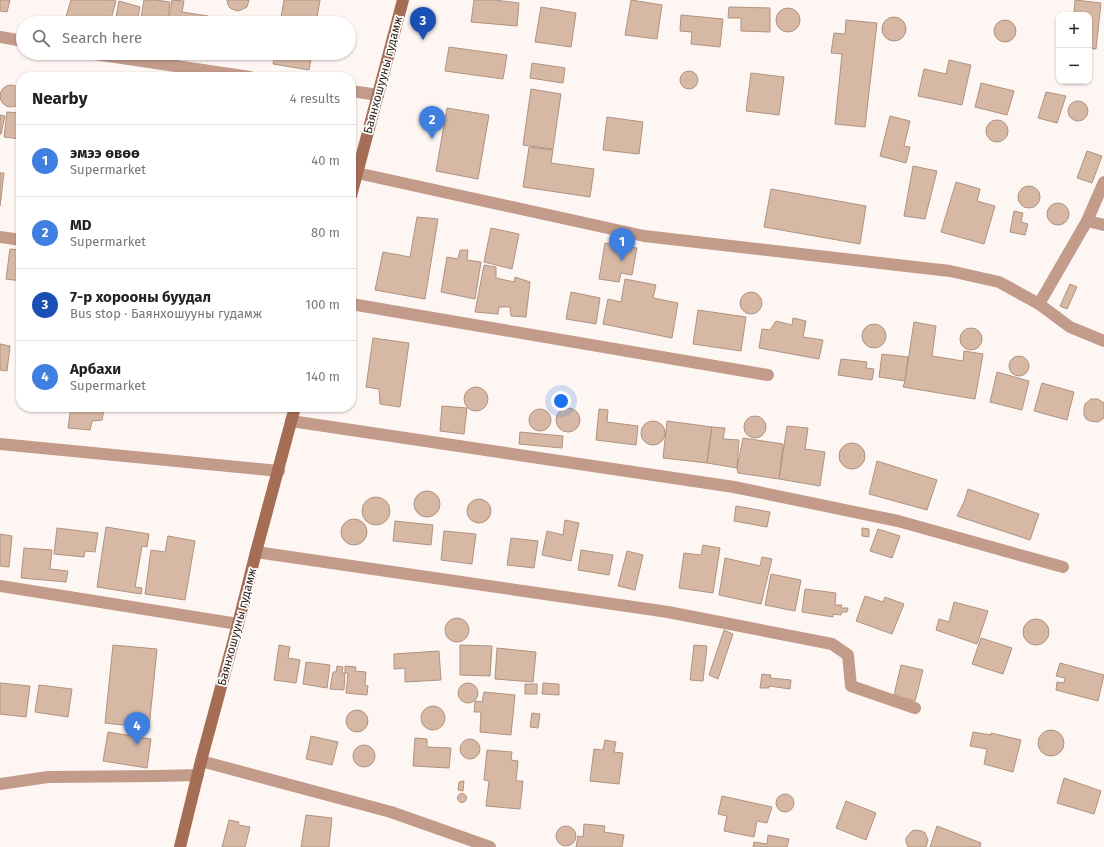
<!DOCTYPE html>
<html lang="en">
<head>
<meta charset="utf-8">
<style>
	body { margin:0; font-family:"Fira Sans",sans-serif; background:#f6f6f6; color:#222 }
	.controls { position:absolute; right:12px; top:12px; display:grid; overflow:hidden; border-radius:8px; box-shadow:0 1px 3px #0004 }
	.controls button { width:36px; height:36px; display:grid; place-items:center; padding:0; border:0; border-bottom:1px solid #e0e0e0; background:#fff; color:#222; font:20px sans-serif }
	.you { position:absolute; left:561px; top:401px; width:14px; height:14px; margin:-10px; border:3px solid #fff; border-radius:50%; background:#1a73e8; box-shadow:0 0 0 6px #1a73e833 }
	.badge { display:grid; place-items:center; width:26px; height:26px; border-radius:50%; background:#915813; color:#fff; font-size:13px; font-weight:700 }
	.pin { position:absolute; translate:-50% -33px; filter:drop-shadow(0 1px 2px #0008) }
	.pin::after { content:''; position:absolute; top:21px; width:14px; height:12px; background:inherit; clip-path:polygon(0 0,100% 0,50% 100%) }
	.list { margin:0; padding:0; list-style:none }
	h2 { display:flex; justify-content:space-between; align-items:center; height:52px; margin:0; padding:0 16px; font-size:17px }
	h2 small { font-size:13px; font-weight:400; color:#767676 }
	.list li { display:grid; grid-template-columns:26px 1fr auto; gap:12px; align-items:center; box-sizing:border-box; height:72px; padding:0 16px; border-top:1px solid #e0e0e0 }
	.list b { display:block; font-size:15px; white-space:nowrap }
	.list p { margin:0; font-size:13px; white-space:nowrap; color:#767676 }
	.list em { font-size:13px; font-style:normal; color:#767676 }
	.icon { flex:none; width:22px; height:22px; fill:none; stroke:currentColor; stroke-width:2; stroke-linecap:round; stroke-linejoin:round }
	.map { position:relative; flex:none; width:1104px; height:847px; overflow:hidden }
	.search { position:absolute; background:#fff; box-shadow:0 1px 3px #0004; left:16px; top:16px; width:340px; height:44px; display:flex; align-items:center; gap:10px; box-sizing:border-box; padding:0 14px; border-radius:22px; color:#767676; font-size:15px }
	.panel { position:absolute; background:#fff; box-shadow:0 1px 3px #0004; left:16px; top:72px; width:340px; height:340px; border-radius:16px }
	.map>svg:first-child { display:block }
	.building { fill:#d6b8a4; stroke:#af9380 }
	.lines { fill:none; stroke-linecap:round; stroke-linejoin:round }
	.street { stroke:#c39b8a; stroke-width:12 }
	.secondary { stroke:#a66d55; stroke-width:12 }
	.labels { text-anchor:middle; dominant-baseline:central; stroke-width:3.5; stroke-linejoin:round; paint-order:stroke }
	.street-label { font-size:12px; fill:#2b1e19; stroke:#fff }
</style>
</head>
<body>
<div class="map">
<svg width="1104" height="847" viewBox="0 0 1104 847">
	<rect width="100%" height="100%" fill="#fef6f3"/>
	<g class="building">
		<path d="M0 0H10L7 12 0 11Z"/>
		<path d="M71 0H110L116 1 110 23H64Z"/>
		<path d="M144 0H156L170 2 167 23H140Z"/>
		<path d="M172 0 184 1 182 12 208 16 207 23H168Z"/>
		<path d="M227 0H249L247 7 241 10 237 11 230 8 228 5Z"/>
		<path d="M284 0H320L316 23H280Z"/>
		<path d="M474 0H495L519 3 517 26 471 22Z"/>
		<path d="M631 0 662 5 657 39 625 35Z"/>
		<path d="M1075 0 1101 3 1096 49 1089 48V15H1074Z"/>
		<path d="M119 1 140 7 137 22 131 21V23H115Z"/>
		<path d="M541 7 576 13 571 47 535 42Z"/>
		<path d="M729 7 770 8V32L741 31V18H728Z"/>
		<circle cx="788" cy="20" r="12"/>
		<path d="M681 15 723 19 720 47 691 44 692 32 680 31Z"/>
		<circle cx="894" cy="29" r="12"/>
		<path d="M210 19 226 22V23H209Z"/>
		<path d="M846 20 877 23 865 127 835 124 842 54 831 53 834 33 845 34Z"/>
		<circle cx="1005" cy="31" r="11"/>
		<path d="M449 47 507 55 503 79 445 71Z"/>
		<path d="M275 53H312L309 70 273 64Z"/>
		<path d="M949 60 971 65 962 105 918 96 924 69 946 74Z"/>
		<path d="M532 63 565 68 563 83 530 78Z"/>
		<circle cx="689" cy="80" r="9"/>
		<path d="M751 73 784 77 779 115 746 111Z"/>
		<path d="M981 83 1014 91 1007 115 975 107Z"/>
		<circle cx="11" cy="96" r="11"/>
		<path d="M531 89 561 94 553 149 523 145Z"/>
		<path d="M1046 92 1066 96 1057 123 1038 118Z"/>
		<circle cx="1078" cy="111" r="10"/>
		<path d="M447 108 489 115 478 179 436 171Z"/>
		<path d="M7 112 21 113V139L4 137Z"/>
		<path d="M0 115 5 116 1 134H0Z"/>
		<path d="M890 116 910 121 904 146 910 147 906 163 880 156Z"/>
		<path d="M607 117 643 122 639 154 603 150Z"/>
		<circle cx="997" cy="131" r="11"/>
		<path d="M529 147 553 150 551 163 594 169 590 197 523 187Z"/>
		<path d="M1087 151 1102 156 1092 183 1077 178Z"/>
		<path d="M913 166 937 171 925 219 904 216Z"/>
		<path d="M0 173H4L0 206Z"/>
		<path d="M956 182 980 189 977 201 995 206 984 244 941 232Z"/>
		<circle cx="1029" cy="197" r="11"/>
		<path d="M771 189 866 206 860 244 764 227Z"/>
		<circle cx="1058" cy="214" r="11"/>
		<path d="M1014 211 1023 213 1021 222 1028 224 1025 235 1010 232Z"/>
		<path d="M417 217 438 219 425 299 375 290 383 252 410 257Z"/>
		<path d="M491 228 519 234 512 269 484 262Z"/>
		<path d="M605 243 637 248 632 275 621 273 619 282 599 279Z"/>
		<path d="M10 249 21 250V281L6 279Z"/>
		<path d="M460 250H468L467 260 481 262 475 299 441 292 447 257 458 259Z"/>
		<path d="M484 265 496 267V278L514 282 515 277 530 282 526 317 511 316 510 307H499L498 314 475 312Z"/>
		<path d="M625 279 656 285 653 298 678 303 672 338 603 324 608 299 621 302Z"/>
		<path d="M1070 284 1077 287 1067 309 1060 306Z"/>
		<circle cx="751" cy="303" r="11"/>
		<path d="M571 292 600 298 596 324 566 319Z"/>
		<path d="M698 310 746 317 741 351 693 344Z"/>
		<path d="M793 318 806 321 803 337 823 340 819 359 759 348 762 329 770 330 776 321 792 325Z"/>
		<path d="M914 322 936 326 932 356 963 361 964 351 983 354 975 399 903 387 905 381Z"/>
		<circle cx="874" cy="336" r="12"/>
		<circle cx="971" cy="339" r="11"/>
		<path d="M373 338 409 343 400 407 380 404 379 389 366 387Z"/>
		<path d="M0 344 10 346 7 371 0 370Z"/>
		<path d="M882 354 908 357 905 381 879 377Z"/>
		<circle cx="1019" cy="366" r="10"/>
		<path d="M841 359 867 362 866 368 874 369 872 380 838 375Z"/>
		<path d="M997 372 1029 381 1022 410 990 402Z"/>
		<path d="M1042 383 1074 392 1067 420 1034 411Z"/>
		<circle cx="476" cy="399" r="12"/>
		<path d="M1091 399H1098L1104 403V418L1098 422 1090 421 1086 419 1084 415V408L1085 404Z"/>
		<path d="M442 406 467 408 464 434 440 431Z"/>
		<path d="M71 407H114V410L104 409 102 420 92 421 90 430 68 428Z"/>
		<circle cx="568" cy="420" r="12"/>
		<circle cx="540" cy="420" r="11"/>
		<path d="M599 409 608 410 607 422 638 426 636 445 596 440Z"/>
		<circle cx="755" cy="427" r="11"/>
		<path d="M667 421 712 427 707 463 663 458Z"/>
		<circle cx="653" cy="433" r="12"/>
		<path d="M787 426 808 428 805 449 825 452 820 486 779 479Z"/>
		<path d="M712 427 725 428 723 439 739 440 737 468 707 463Z"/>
		<path d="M520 432 563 436 562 448 519 444Z"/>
		<path d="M743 438 783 444 779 479 738 473 737 468Z"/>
		<circle cx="852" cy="456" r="13"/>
		<path d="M877 461 937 480 927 510 869 494Z"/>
		<path d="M968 489 1039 514 1030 540 957 516 964 502Z"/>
		<circle cx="427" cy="504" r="13"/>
		<circle cx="376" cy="511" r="14"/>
		<circle cx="479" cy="511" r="12"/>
		<path d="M736 506 770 512 767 527 734 521Z"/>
		<circle cx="354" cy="532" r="13"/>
		<path d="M565 520 579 523 571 561 542 555 547 531 563 535Z"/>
		<path d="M395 521 433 525 431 545 393 541Z"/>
		<path d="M106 527 149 534 147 547 142 546 135 587 142 588 141 594 97 587Z"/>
		<path d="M57 528 98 533 95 552 85 551 84 557 54 554Z"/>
		<path d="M862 528 869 529V537L862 536Z"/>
		<path d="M878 529 900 536 892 558 870 551Z"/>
		<path d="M444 531 476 534 472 564 441 560Z"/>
		<path d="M0 534 12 536 9 567 0 566Z"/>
		<path d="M168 536 195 541 185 600 145 594 151 550 165 552Z"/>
		<path d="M511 538 538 541 534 568 507 565Z"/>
		<path d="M703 545 720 548 713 593 679 588 684 553 701 555Z"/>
		<path d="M24 548 52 550 50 569 68 571 66 582 21 578Z"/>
		<path d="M581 550 613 555 609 575 578 570Z"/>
		<path d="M627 551 643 555 635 590 618 586Z"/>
		<path d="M762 557 772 559 761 604 719 595 725 558 760 566Z"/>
		<path d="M771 574 801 580 795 611 765 605Z"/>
		<path d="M805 589 836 593 835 605H842L841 608H848L847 612H842L841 615 833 614V617L802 612Z"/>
		<path d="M865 596 883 602 885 597 904 604 892 634 856 621Z"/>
		<path d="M954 602 988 611 977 644 936 630 939 619 949 622Z"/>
		<circle cx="457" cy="630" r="12"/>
		<circle cx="1036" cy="632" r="13"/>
		<path d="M724 630 733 634 718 679 709 675Z"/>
		<path d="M981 638 1012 648 1003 674 972 664Z"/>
		<path d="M113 645 157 649 149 728 105 723Z"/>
		<path d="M279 645 290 647 288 658 300 660 296 683 274 680Z"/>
		<path d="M460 645 492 646 490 676 460 675Z"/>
		<path d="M694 645 707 646 703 681 690 680Z"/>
		<path d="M497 648 536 652 533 682 495 679Z"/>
		<path d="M439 651 441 680 405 682V668L394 669V654Z"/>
		<path d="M306 662 330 665 327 688 303 684Z"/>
		<path d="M1060 663 1104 675 1098 701 1056 690 1057 682 1064 683 1065 678 1056 676Z"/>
		<path d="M901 665 923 670 915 701 894 695Z"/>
		<path d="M337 666 343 667 342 673H345L344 690 330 689 333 672H336Z"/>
		<path d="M345 666 356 667 355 671 366 672 365 685 368 686 367 695 346 693 348 673H345Z"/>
		<path d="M762 674 771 675 770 678 791 680 790 689 769 686V688H760Z"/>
		<path d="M0 683 30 686 26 717 0 714Z"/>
		<path d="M543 683 559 684V695L542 694Z"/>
		<circle cx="468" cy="693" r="10"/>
		<rect x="525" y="684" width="12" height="10"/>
		<path d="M39 685 72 689 68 717 35 712Z"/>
		<path d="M484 692 515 695 511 735 480 732 481 712H474L475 701 482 702Z"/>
		<circle cx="433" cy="718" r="12"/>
		<circle cx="357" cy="721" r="11"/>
		<path d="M532 713 540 714 538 728 530 727Z"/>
		<circle cx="1051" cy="743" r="13"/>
		<path d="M108 732 151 739 147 768 103 761Z"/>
		<path d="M973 732 991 735V733L1021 740 1013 772 984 764 987 749 970 746Z"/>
		<path d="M311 736 338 742 332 765 306 759Z"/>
		<path d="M415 738 427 739V747L451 748 449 768 413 766Z"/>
		<circle cx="470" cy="749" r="10"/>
		<path d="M605 740 616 742 614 752 623 753 619 784 590 781 594 749 603 750Z"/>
		<circle cx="364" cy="756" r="11"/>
		<path d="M487 750 512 752 511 760 518 761 516 781H523L520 809 486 806 489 781 484 780Z"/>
		<path d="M1064 778 1101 791 1094 814 1057 803Z"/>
		<path d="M464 781 463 791 458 790 459 782Z"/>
		<circle cx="462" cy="798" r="4.5"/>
		<circle cx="785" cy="803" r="9"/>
		<path d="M722 796 772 807 767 823 757 821 754 837 724 831 727 816 718 814Z"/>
		<path d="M846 801 876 813 866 840 836 828Z"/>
		<path d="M306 815 332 818 329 847H301Z"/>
		<path d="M229 820 239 822 238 825 250 827 245 847H222Z"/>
		<path d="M584 824 605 826 604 832 624 835 622 847H576L578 836 583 837Z"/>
		<circle cx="566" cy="836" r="10"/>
		<path d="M937 826 981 843 980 847H930Z"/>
		<path d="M914 830 922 831 925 833 928 840 926 847H908L906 842V838L911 832Z"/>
		<path d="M768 835 789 839 787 847H753L754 842 767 844Z"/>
	</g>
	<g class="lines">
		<g class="street">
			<path d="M0 37 23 41"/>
			<path d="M88 53 250 77"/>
			<path d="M351 91 378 95"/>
			<path d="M357 173 644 236 950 271 999 282 1039 304 1070 327 1104 341"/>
			<path d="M1087 221 1104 225"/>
			<path d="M0 237 21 240"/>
			<path d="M351 304 768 375"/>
			<path d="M1039 304 1087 221 1104 182"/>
			<path d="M291 421 734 487 898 521 1063 567"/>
			<path d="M0 444 279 471"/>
			<path d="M256 552 668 612 832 644 848 655 851 686 915 708"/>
			<path d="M0 586 238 624"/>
			<path d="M201 761 391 812 490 847"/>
			<path d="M0 784 48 777 157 776 198 775"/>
		</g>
		<g class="secondary">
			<path d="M351 196 403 0"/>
			<path d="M180 847 201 761 238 624 256 552 295 407"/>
		</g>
	</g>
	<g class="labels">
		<g class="street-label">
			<text transform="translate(383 75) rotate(-75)">Баянхошууны гудамж</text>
			<text transform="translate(237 627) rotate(-75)">Баянхошууны гудамж</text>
		</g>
	</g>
</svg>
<div class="controls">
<button>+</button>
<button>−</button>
</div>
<div class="you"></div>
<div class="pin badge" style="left:622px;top:261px;background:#3f7fe0">1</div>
<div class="pin badge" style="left:432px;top:139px;background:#3f7fe0">2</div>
<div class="pin badge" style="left:423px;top:40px;background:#1a4fb4">3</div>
<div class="pin badge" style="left:137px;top:745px;background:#3f7fe0">4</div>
<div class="search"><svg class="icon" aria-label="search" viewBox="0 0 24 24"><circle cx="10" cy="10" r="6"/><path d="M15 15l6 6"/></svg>Search here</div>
<section class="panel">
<h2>Nearby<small>4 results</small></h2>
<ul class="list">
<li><span class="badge" style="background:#3f7fe0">1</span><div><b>эмээ өвөө</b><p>Supermarket</p></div><em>40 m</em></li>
<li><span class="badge" style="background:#3f7fe0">2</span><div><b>MD</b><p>Supermarket</p></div><em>80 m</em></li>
<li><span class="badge" style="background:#1a4fb4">3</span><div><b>7-р хорооны буудал</b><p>Bus stop · Баянхошууны гудамж</p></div><em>100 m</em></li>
<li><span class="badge" style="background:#3f7fe0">4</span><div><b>Арбахи</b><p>Supermarket</p></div><em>140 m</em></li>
</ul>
</section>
</div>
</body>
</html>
